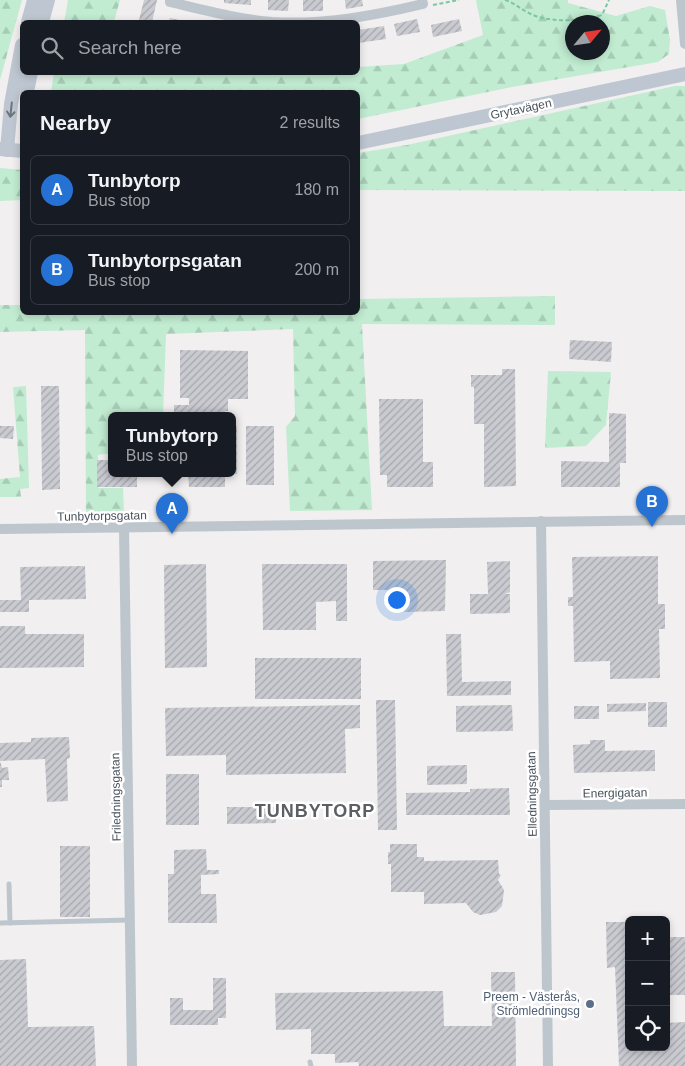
<!DOCTYPE html>
<html lang="en">
<head>
<meta charset="utf-8">
<style>
	body { margin:0; font-family:Arial,sans-serif; background:#20242c; color:#f1f3f6 }
	.controls { position:absolute; right:15px; bottom:15px; display:grid; overflow:hidden; border-radius:8px; box-shadow:0 2px 8px #0003 }
	.controls button { width:45px; height:45px; display:grid; place-items:center; padding:0; border:0; border-bottom:1px solid #363941; background:#171b24; color:#f1f3f6; font:25px sans-serif }
	.compass { position:absolute; left:565px; top:15px; width:45px; height:45px; border-radius:50%; background:#171b24; box-shadow:0 2px 8px #0003; rotate:61deg }
	.you { position:absolute; left:396px; top:599px; width:18px; height:18px; margin:-12px; border:4px solid #fff; border-radius:50%; background:#1a73e8; box-shadow:0 0 0 8px #1a73e833 }
	.badge { display:grid; place-items:center; width:32px; height:32px; border-radius:50%; background:#2672d4; color:#fff; font-size:16px; font-weight:700 }
	.pin { position:absolute; translate:-50% -41px; filter:drop-shadow(0 1px 2px #0008) }
	.pin::after { content:''; position:absolute; top:26px; width:18px; height:15px; background:inherit; clip-path:polygon(0 0,100% 0,50% 100%) }
	.popup { position:absolute; left:108px; top:412px; width:128px; height:65px; box-sizing:border-box; display:grid; place-content:center; border-radius:8px; background:#171b24; filter:drop-shadow(0 1px 4px #0005); font-size:16px; white-space:nowrap; color:#9ea1a6 }
	.popup b { font-size:19px; color:#f1f3f6 }
	.popup::after { content:''; position:absolute; left:50%; top:100%; margin-left:-10px; border:10px solid transparent; border-top-color:#171b24 }
	.list { margin:0; padding:0; list-style:none }
	h2 { display:flex; justify-content:space-between; align-items:center; height:65px; margin:0; padding:0 20px; font-size:21px }
	h2 small { font-size:16px; font-weight:400; color:#9ea1a6 }
	.list li { display:grid; grid-template-columns:32px 1fr auto; gap:15px; align-items:center; box-sizing:border-box; height:70px; margin:0 10px 10px; padding:0 10px; border:1px solid #363941; border-radius:8px }
	.list b { display:block; font-size:19px; white-space:nowrap }
	.list p { margin:0; font-size:16px; white-space:nowrap; color:#9ea1a6 }
	.list em { font-size:16px; font-style:normal; color:#9ea1a6 }
	.icon { flex:none; width:28px; height:28px; fill:none; stroke:currentColor; stroke-width:2; stroke-linecap:round; stroke-linejoin:round }
	.map { position:relative; flex:none; width:685px; height:1066px; overflow:hidden }
	.search { position:absolute; background:#171b24; box-shadow:0 2px 8px #0003; left:20px; top:20px; width:340px; height:55px; display:flex; align-items:center; gap:12px; box-sizing:border-box; padding:0 18px; border-radius:8px; color:#9ea1a6; font-size:19px }
	.panel { position:absolute; background:#171b24; box-shadow:0 2px 8px #0003; left:20px; top:90px; width:340px; height:225px; border-radius:8px }
	.map>svg:first-child { display:block }
	.forest { fill:url(#forest-firs); fill-rule:evenodd }
	.building { fill:url(#building-hatch) }
	.lines { fill:none; stroke-linecap:round; stroke-linejoin:round }
	.path { stroke:#7bc7a2; stroke-width:2; stroke-dasharray:4 2.5; stroke-linecap:butt }
	.lane { stroke:#bec6cd; stroke-width:5 }
	.street { stroke:#bec6cd; stroke-width:10 }
	.secondary { stroke:#bec7d1; stroke-width:14 }
	.oneway { stroke:#6b757e }
	.service-dot { fill:#5c6f8a; stroke:#fff; stroke-width:2 }
	.labels { text-anchor:middle; dominant-baseline:central; stroke-width:5; stroke-linejoin:round; paint-order:stroke }
	.street-label { font-size:12px; fill:#48525b; stroke:#fff }
	.service-label { font-size:12px; fill:#4e5e75; stroke:#fff; text-anchor:end }
	.district-label { font-size:18px; font-weight:bold; letter-spacing:1px; fill:#5c5f63; stroke:#fff }
</style>
</head>
<body>
<div class="map">
<svg width="685" height="1066" viewBox="0 0 685 1066">
	<defs>
		<pattern id="forest-firs" width="22" height="20" patternUnits="userSpaceOnUse" patternTransform="scale(1.25)"><rect width="22" height="20" fill="#c1ecd1"/><path d="M5 1l3.5 6h-7zM16 11l3.5 6h-7z" fill="#a7ccb6"/></pattern>
		<pattern id="building-hatch" width="6" height="6" patternUnits="userSpaceOnUse" patternTransform="scale(1.25)"><rect width="6" height="6" fill="#c9cbd1"/><path d="M-1 1l2-2M0 6l6-6M5 7l2-2" fill="none" stroke="#a5a7ad"/></pattern>
	</defs>
	<rect width="100%" height="100%" fill="#f1efef"/>
	<g class="forest">
		<path d="M0 0H22L0 80Z"/>
		<path d="M68 0H120L114 22H64Z"/>
		<path d="M476 0H568V3L616 16 650 6 665 10 670 40 669 54 658 62 507 88 358 119V92H51L54 73 247 72 259 75 358 72V67L404 64 483 35ZM602 22V52H572V22Z"/>
		<path d="M675 86H685V191L358 190V153L407 145Z"/>
		<path d="M0 168 22 170V200L0 201Z"/>
		<path d="M555 296V325L362 324 372 510 290 511 286 427 295 416 293 329 166 334 163 415H112V453L98 455V488H123L124 513 86 514 85 330 0 332V305H22V312H358V299Z"/>
		<path d="M548 371 611 372 606 425 586 446 545 448Z"/>
		<path d="M26 386 29 488 20 489 21 497H0V479L20 477 13 387Z"/>
	</g>
	<g class="building">
		<path d="M144 0H157L152 22 139 20Z"/>
		<path d="M224 0H251V5L224 3Z"/>
		<path d="M268 0H289L288 11 268 10Z"/>
		<rect x="303" y="0" width="20" height="11"/>
		<path d="M345 0H362L363 6 346 9Z"/>
		<path d="M170 18 189 22H169Z"/>
		<path d="M417 19 420 32 397 36 394 24Z"/>
		<path d="M459 19 462 31 433 37 431 25Z"/>
		<path d="M384 26 386 39 358 43V30Z"/>
		<path d="M570 340 612 342 611 362 569 359Z"/>
		<path d="M180 350 248 351V399H228V411H225V415H174V405H189V398H180Z"/>
		<path d="M502 369H515L516 486 484 487V424H474V387H471V375H502Z"/>
		<path d="M41 386H59L60 489 42 490Z"/>
		<path d="M379 399H423V462H433V487H387V475H380Z"/>
		<path d="M609 413 626 414V463H620V487H561V461L609 462Z"/>
		<path d="M0 426H14L13 439 0 438Z"/>
		<rect x="232" y="426" width="5" height="48"/>
		<rect x="246" y="426" width="28" height="59"/>
		<path d="M97 460H112V473H137V487H97Z"/>
		<path d="M188 473H225V487H189Z"/>
		<path d="M658 556V604H665V629H659L660 678 610 679V661L574 662 573 606H568V597H573L572 557Z"/>
		<path d="M446 560 445 611 404 612V590H373V561Z"/>
		<path d="M510 561V592L505 594H510V613L470 614V594H488L487 562Z"/>
		<path d="M206 564 207 667 165 668 164 565Z"/>
		<path d="M262 564H347V621H336V601L316 602V630H263Z"/>
		<path d="M85 566 86 599 29 600V612H0V600H21L20 567Z"/>
		<path d="M0 626H25V634H84V667L0 668Z"/>
		<path d="M446 634H461L462 682 511 681V695L447 696Z"/>
		<rect x="255" y="658" width="106" height="41"/>
		<path d="M376 700H395L397 830H378Z"/>
		<rect x="648" y="702" width="19" height="25"/>
		<path d="M646 703V711L607 712V704Z"/>
		<path d="M360 705V728L345 729 346 773 226 775V755L166 756 165 708Z"/>
		<path d="M512 705 513 731 456 732V706Z"/>
		<rect x="574" y="706" width="25" height="13"/>
		<path d="M69 737 70 758 67 759 68 801 47 802 45 759 0 761V743L31 742V738Z"/>
		<path d="M590 740H605V751L655 750V771L574 773 573 745 590 744Z"/>
		<path d="M0 761 2 768 8 767 9 780H2V787H0Z"/>
		<path d="M467 765V784L427 785V766Z"/>
		<rect x="166" y="774" width="33" height="51"/>
		<path d="M509 788 510 815H406V793L470 792V789Z"/>
		<path d="M227 807H276V823L227 824Z"/>
		<path d="M390 844H417V857H424V861L498 860 499 874 501 875 498 880 504 890 502 906 496 912 480 915 473 912 466 903 424 904V892H391V864H388V852H390Z"/>
		<rect x="60" y="846" width="30" height="71"/>
		<path d="M206 849 207 870H219V874L201 875V894H216L217 923H168V874H174V850Z"/>
		<path d="M606 922H629V1047H666V1023L685 1022V1066H619L615 967 607 968Z"/>
		<rect x="666" y="937" width="19" height="58"/>
		<path d="M26 959 28 1027 94 1026 96 1066H0V960Z"/>
		<path d="M491 972H515L516 1066H359L358 1062 335 1063V1054H311V1029L276 1030 275 993 443 991 444 1026H492Z"/>
		<path d="M213 978H226V1018H218V1025H170V998H183V1010H213Z"/>
	</g>
	<g class="lines">
		<g class="path">
			<path d="M505 0C515 3 523 11 533 15 553 23 582 21 602 15L609 0"/>
			<path d="M433 5 459 0"/>
		</g>
		<g class="lane">
			<path d="M9 884 10 923"/>
			<path d="M0 923 130 920"/>
			<path d="M310 1062 311 1066"/>
		</g>
		<g class="street">
			<path d="M170 0V2C204 10 237 19 272 22 323 25 373 16 423 4L422 0"/>
			<path d="M681 0 685 44"/>
			<path d="M541 521 548 1066"/>
			<path d="M124 528 132 1066"/>
			<path d="M0 529 685 520"/>
			<path d="M545 805 685 804"/>
		</g>
		<g class="secondary">
			<path d="M28 22 34 0"/>
			<path d="M42 22 48 0"/>
			<path d="M27 92 31 72"/>
			<path d="M358 143 685 74"/>
			<path d="M0 149 22 151"/>
			<path d="M7 150 11 104 22 45"/>
		</g>
	</g>
	<defs><path id="oneway-shaft" d="M-6 0H5M1.5-3L5.5 0L1.5 3" fill="none" stroke-width="1.6" stroke-linecap="round" stroke-linejoin="round" transform="scale(1.25)"/></defs>
	<use class="oneway" href="#oneway-shaft" transform="translate(11 110) rotate(96)"/>
	<circle class="service-dot" cx="590" cy="1004" r="5"/>
	<g class="labels">
		<g class="street-label">
			<text transform="translate(521 109) rotate(-12)">Grytavägen</text>
			<text transform="translate(102 516) rotate(-1)">Tunbytorpsgatan</text>
			<text transform="translate(615 793) rotate(-1)">Energigatan</text>
			<text transform="translate(532 794) rotate(-91)">Elledningsgatan</text>
			<text transform="translate(116 797) rotate(-91)">Friledningsgatan</text>
		</g>
		<g class="service-label">
			<text x="580" y="997">Preem - Västerås,<tspan x="580" dy="14">Strömledningsg</tspan></text>
		</g>
		<g class="district-label">
			<text x="315" y="811">TUNBYTORP</text>
		</g>
	</g>
</svg>
<div class="controls">
<button>+</button>
<button>−</button>
<button><svg class="icon" aria-label="locate" viewBox="0 0 24 24"><circle cx="12" cy="12" r="6"/><path d="M12 2v4M12 18v4M2 12h4M18 12h4"/></svg></button>
</div>
<svg class="compass" viewBox="-18 -18 36 36"><path d="M0-13l5 13h-10z" fill="#e53935"/><path d="M0 13l5-13h-10z" fill="#9ea1a6"/></svg>
<div class="you"></div>
<div class="pin badge" style="left:172px;top:534px">A</div>
<div class="popup"><b>Tunbytorp</b>Bus stop</div>
<div class="pin badge" style="left:652px;top:527px">B</div>
<div class="search"><svg class="icon" aria-label="search" viewBox="0 0 24 24"><circle cx="10" cy="10" r="6"/><path d="M15 15l6 6"/></svg>Search here</div>
<section class="panel">
<h2>Nearby<small>2 results</small></h2>
<ul class="list">
<li><span class="badge">A</span><div><b>Tunbytorp</b><p>Bus stop</p></div><em>180 m</em></li>
<li><span class="badge">B</span><div><b>Tunbytorpsgatan</b><p>Bus stop</p></div><em>200 m</em></li>
</ul>
</section>
</div>
</body>
</html>
